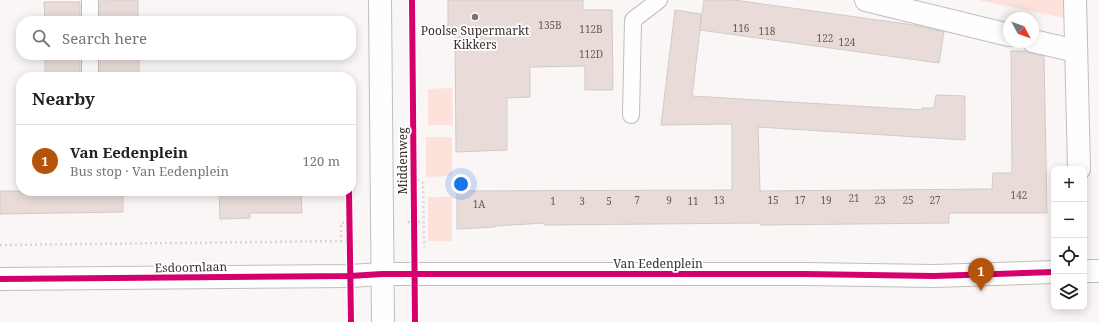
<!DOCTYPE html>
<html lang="en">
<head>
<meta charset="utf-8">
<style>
	body { margin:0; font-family:"Noto Serif",serif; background:#f6f6f6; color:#222 }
	.controls { position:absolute; right:12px; bottom:12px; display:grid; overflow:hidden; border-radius:8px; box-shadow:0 2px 10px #0003 }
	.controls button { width:36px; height:36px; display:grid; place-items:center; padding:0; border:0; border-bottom:1px solid #e0e0e0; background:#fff; color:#222; font:20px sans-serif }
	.compass { position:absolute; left:1003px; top:12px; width:36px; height:36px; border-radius:50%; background:#fff; box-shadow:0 2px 10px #0003; rotate:131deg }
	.you { position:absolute; left:461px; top:184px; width:14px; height:14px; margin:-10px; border:3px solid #fff; border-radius:50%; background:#1a73e8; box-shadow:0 0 0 6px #1a73e833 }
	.badge { display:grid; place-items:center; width:26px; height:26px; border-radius:50%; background:#b45309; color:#fff; font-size:13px; font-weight:700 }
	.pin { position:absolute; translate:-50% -33px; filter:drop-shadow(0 1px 2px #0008) }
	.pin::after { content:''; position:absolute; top:21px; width:14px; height:12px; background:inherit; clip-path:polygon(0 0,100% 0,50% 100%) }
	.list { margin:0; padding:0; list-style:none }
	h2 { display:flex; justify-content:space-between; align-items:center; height:52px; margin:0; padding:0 16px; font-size:17px }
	h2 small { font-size:13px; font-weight:400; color:#767676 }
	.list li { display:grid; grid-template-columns:26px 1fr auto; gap:12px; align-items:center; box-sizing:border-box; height:72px; padding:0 16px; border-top:1px solid #e0e0e0 }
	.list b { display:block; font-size:15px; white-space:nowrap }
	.list p { margin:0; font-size:13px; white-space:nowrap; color:#767676 }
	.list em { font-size:13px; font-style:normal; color:#767676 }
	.icon { flex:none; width:22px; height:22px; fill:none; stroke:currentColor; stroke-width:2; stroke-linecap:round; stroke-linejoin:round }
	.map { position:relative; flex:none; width:1099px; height:322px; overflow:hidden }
	.search { position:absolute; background:#fff; box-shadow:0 2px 10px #0003; left:16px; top:16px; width:340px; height:44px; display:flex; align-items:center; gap:10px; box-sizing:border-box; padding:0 14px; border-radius:16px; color:#767676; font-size:15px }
	.panel { position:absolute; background:#fff; box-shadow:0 2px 10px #0003; left:16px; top:72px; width:340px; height:124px; border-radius:16px }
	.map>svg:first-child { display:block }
	.green { fill:#fce2da }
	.building { fill:#e9dcd8; stroke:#d0cbc9 }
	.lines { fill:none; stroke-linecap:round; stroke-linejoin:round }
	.service-casing { stroke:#c2bdbb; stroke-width:18 }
	.minor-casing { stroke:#c2bdbb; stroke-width:24 }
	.tertiary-casing { stroke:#c2bdbb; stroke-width:24 }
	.path { stroke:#d8d6d6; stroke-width:2.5; stroke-dasharray:2 3; stroke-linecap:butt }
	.service { stroke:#fefefe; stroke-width:16 }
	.minor { stroke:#fefefe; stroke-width:22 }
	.tertiary { stroke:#fefefe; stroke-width:22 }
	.cycleway-casing { stroke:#fff; stroke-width:8 }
	.cycleway { stroke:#d6006c; stroke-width:6 }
	.poi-dot { fill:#7b7573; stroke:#fff; stroke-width:1.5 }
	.labels { text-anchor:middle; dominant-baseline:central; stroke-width:3.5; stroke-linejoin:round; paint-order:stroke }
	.number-label { font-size:10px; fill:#645c59 }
	.poi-label { font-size:12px; fill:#37302d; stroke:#fff }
	.street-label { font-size:12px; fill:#37302d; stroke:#fff }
</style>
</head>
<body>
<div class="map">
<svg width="1099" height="322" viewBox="0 0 1099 322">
	<rect width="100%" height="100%" fill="#faf6f5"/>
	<g class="green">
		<path d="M978 0H1065V18Z"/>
		<path d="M452 88 453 125H428V89Z"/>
		<path d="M426 137H452V176L426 177Z"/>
		<rect x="428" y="197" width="24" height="44"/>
	</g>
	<g class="building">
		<path d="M110 0H138V21H100V1H110Z"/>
		<path d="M448 0H583V10H612L613 90H585V66L530 67V97L507 98V150L456 152 455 30H448Z"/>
		<path d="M704 0H734L914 25 944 32 939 63 700 30 692 96 922 110V108H934L936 95 965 96V140L758 127 760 191 992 189 993 173H1012L1011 51H1025L1030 53 1044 56 1047 213H949V223L760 225V223L544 225V223L495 226V227L457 229V191L732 190V124L661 125 675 10 701 14 700 29Z"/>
		<path d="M44 2H80V21H45Z"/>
		<rect x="45" y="55" width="35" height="22"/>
		<rect x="100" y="55" width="39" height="22"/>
		<path d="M0 191H123V212L0 214Z"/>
		<path d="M219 191H301L302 213H250V218L220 219Z"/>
	</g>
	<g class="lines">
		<defs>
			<g id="service">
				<path d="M90 0V21"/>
				<path d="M90 55V77"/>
				<path d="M631 115 633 20 659 0"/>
			</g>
			<g id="minor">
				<path d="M866 0 1009 35"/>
				<path d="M1075 0 1079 169"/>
				<path d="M1033 41 1076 51"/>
				<path d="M1084 271H1099"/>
				<path d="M0 279 350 276 382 274H805L934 276 1054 272"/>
			</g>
			<path id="tertiary" d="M380 0 383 322"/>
		</defs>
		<use href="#service" class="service-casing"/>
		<use href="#minor" class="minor-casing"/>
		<use href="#tertiary" class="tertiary-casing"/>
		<g class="path">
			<path d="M413 177 423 183 424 241 425 247"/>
			<path d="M408 222H423"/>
			<path d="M341 242V223L357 222"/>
			<path d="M0 245 350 241"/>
		</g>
		<use href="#service" class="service"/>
		<use href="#minor" class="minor"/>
		<use href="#tertiary" class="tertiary"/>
		<defs>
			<g id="cycleway">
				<path d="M412 0 415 322"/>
				<path d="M349 191 351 322"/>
				<path d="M0 279 350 276 382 274H805L934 276 1054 272"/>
			</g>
		</defs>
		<use href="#cycleway" class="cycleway-casing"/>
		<use href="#cycleway" class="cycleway"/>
	</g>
	<circle class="poi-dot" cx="475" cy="17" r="4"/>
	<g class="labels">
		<g class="number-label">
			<text x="550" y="25">135B</text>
			<text x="741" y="28">116</text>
			<text x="591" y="29">112B</text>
			<text x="767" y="31">118</text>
			<text x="825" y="38">122</text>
			<text x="847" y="42">124</text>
			<text x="591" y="54">112D</text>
			<text x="1019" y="195">142</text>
			<text x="854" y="198">21</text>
			<text x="637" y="200">7</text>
			<text x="669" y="200">9</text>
			<text x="719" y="200">13</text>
			<text x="773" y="200">15</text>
			<text x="800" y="200">17</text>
			<text x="826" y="200">19</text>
			<text x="880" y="200">23</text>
			<text x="908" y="200">25</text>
			<text x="935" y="200">27</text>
			<text x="553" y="201">1</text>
			<text x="582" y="201">3</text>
			<text x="609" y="201">5</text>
			<text x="693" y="201">11</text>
			<text x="479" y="204">1A</text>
		</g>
		<g class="poi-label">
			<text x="475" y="30">Poolse Supermarkt<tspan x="475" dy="14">Kikkers</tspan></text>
		</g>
		<g class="street-label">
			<text transform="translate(402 161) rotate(-90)">Middenweg</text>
			<text x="658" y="263">Van Eedenplein</text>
			<text transform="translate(191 267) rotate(-1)">Esdoornlaan</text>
		</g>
	</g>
</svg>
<div class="controls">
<button>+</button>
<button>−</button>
<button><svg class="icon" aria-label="locate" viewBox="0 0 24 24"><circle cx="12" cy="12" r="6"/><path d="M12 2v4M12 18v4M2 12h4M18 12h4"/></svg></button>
<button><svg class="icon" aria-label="layers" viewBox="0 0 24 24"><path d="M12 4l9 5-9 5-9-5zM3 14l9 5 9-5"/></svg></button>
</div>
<svg class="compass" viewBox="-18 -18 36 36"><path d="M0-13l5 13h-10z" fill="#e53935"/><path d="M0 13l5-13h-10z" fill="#767676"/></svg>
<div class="you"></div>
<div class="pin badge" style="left:981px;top:291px">1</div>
<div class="search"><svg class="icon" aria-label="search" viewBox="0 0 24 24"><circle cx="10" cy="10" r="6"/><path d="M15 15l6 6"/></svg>Search here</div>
<section class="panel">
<h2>Nearby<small></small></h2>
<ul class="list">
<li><span class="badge">1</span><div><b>Van Eedenplein</b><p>Bus stop · Van Eedenplein</p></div><em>120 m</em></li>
</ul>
</section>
</div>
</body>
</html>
